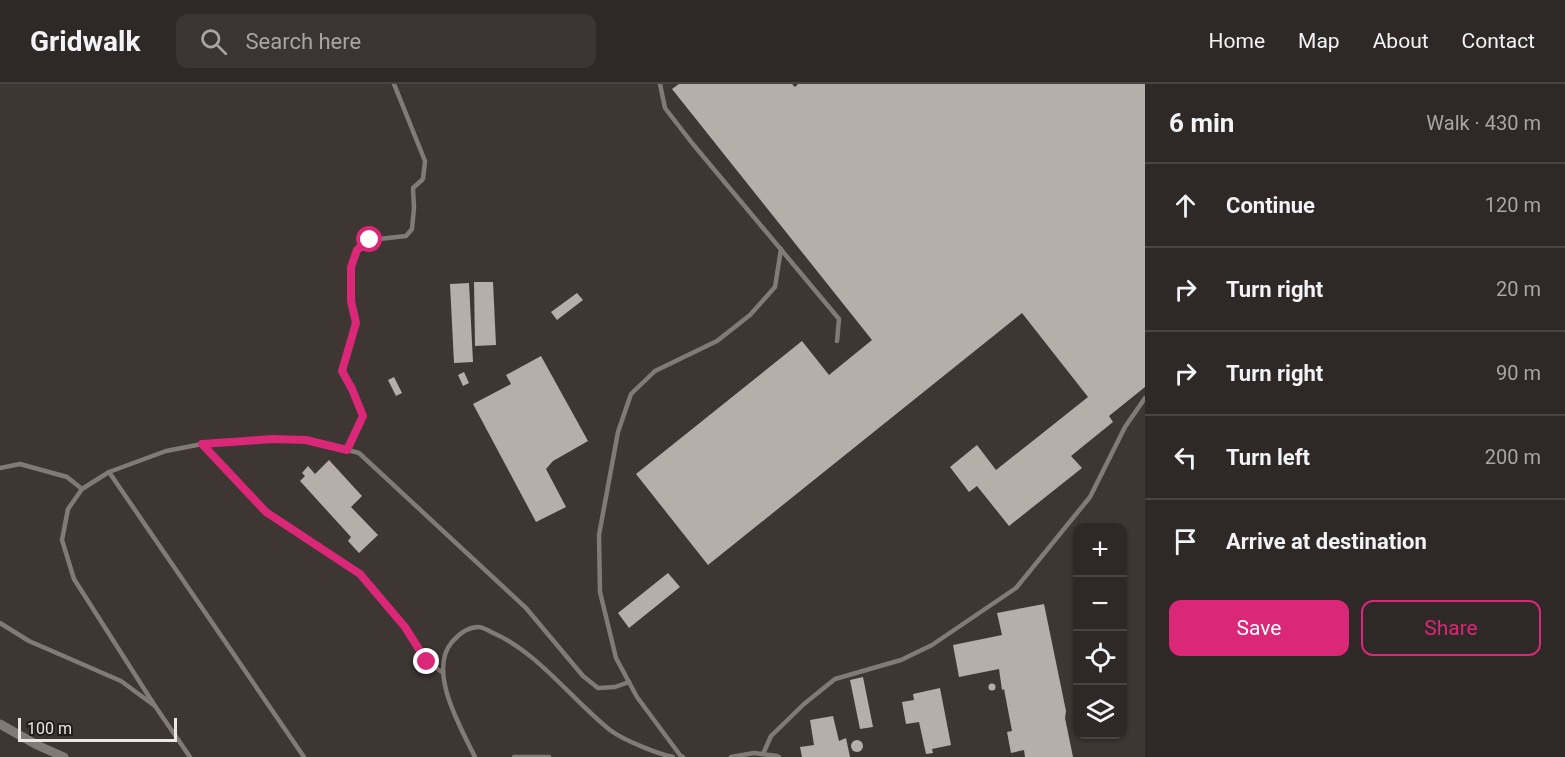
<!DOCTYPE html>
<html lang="en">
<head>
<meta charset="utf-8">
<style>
	body { margin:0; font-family:Roboto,sans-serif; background:#3a3432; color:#f1f3f6 }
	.controls { position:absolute; right:18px; bottom:18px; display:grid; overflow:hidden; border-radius:12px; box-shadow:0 2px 4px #0004 }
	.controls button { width:54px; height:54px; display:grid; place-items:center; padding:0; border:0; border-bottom:2px solid #494443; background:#2e2826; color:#f1f3f6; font:30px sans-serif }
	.scale { position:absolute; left:18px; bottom:15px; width:159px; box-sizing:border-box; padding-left:6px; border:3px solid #ebe7e4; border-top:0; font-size:16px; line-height:21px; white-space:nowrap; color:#ebe7e4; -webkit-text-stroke:4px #211e1c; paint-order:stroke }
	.stop { position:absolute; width:18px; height:18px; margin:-14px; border:4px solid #db2777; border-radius:50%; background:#fff }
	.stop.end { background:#db2777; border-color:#fff; box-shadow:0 2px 6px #0008 }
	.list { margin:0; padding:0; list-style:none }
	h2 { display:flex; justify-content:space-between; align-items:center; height:78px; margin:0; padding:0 24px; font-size:26px }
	h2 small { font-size:20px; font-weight:400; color:#a7a6a7 }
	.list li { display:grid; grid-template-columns:39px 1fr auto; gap:18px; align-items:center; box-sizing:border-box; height:84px; padding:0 24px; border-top:2px solid #494443 }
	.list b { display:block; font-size:22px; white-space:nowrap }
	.list em { font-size:20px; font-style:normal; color:#a7a6a7 }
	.actions { display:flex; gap:12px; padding:18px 24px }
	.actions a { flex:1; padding:14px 0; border:2px solid #db2777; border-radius:12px; text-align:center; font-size:21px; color:#db2777 }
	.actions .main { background:#db2777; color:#fff }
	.icon { flex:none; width:33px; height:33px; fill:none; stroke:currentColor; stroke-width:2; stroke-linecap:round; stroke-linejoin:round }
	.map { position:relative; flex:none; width:1145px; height:673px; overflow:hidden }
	header { display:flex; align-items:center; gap:36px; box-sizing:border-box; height:84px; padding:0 30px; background:#2e2826; border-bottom:2px solid #494443 }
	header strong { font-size:28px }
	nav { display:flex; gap:33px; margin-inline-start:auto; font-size:21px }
	.search { width:420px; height:54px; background:#3a3432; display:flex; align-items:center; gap:15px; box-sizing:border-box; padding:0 21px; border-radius:12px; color:#a7a6a7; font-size:22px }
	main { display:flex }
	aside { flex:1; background:#2e2826 }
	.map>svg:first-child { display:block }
	.building { fill:#b6aea9 }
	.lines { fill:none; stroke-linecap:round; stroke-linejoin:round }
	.service { stroke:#817a76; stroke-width:4.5 }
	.minor { stroke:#817a76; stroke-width:9 }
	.route { stroke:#db2777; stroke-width:8 }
</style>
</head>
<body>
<header>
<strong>Gridwalk</strong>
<div class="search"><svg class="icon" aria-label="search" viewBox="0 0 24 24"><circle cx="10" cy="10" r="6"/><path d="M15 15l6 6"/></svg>Search here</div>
<nav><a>Home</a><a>Map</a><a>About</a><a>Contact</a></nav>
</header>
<main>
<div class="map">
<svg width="1145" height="673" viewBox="0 0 1145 673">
	<rect width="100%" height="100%" fill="#3d3632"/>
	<g class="building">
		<path d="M679 0H792L795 3 798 0H1145V303L1109 332 1113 338 1071 372 1082 384 1009 442 977 402 969 408 950 383 977 361 996 386 1088 313 1022 229 708 481 636 390 802 257 829 291 872 256 672 5Z"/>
		<path d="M474 198H493L496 261 475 262Z"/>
		<path d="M469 199 473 278 454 279 450 200Z"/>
		<path d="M577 209 583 216 557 236 551 228Z"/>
		<path d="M541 272 588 357 553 377 546 385 566 423 536 438 473 320 511 300 506 291Z"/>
		<path d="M464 288 469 299 463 302 458 291Z"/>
		<path d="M394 293 402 309 396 312 388 296Z"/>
		<path d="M329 376 362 412 351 423 378 451 359 469 348 457 351 453 300 397 305 392 302 389 308 382 315 390Z"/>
		<path d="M668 489 680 503 629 544 618 529Z"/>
		<path d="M1044 520 1066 627 1065 634 1073 673H1025L1024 666 1011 669 1007 648 1012 647 1004 605 1002 606 999 585 959 593 953 561 1002 551 997 529Z"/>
		<path d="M863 593 873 643 860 645 850 596Z"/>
		<circle cx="992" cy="603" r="3.5"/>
		<path d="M940 604 951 661 932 665 933 669 926 670 919 638 906 640 902 618 914 616 913 610Z"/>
		<path d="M833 632 839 657 846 654 850 673H802L800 663 814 661 810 636Z"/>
		<circle cx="857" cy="662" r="6"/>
	</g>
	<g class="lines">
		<g class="service">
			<path d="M660 0 665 24 692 59 839 235 837 257"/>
			<path d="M202 360 273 355H306L359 369 526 524 583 592 598 604 615 603 629 598"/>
			<path d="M347 366 363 332 352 305 342 287 356 239 351 217V183L357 166 370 156 406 152 412 145 414 124 413 104 423 95 425 77 394 0"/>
			<path d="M0 384 20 380 67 393 82 405"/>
			<path d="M109 388 166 367 202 360 266 428 360 490 405 543 427 578 442 588"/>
			<path d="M0 539 29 557 121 597 155 622 190 673"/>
			<path d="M155 622 74 495 62 456 68 425 82 405 109 388 304 673"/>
			<path d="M763 670 771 652 804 620 835 595 901 576 932 561 1016 504 1090 413 1125 343 1145 314"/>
			<path d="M475 673C461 644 427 587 452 558 459 550 467 543 478 543 483 543 487 546 491 548 537 567 572 616 610 646 623 656 658 670 673 673"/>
			<path d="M514 673H549"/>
			<path d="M683 673 680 671 637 613 616 574 600 508 599 451 618 348 631 310 655 287 717 257 750 231 775 203 781 165"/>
			<path d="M731 673 754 669 777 672 779 673"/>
		</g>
		<path class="minor" d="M0 640 37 661 64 673"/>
	</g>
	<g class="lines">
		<path class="route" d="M370 156 357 166 351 183V217L356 239 342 287 352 305 363 332 347 366 306 356 273 355 202 360 266 428 360 490 405 543 427 578"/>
	</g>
</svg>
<div class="controls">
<button>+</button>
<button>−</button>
<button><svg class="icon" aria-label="locate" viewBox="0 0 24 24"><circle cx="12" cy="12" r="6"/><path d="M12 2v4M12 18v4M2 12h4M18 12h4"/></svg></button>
<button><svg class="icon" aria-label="layers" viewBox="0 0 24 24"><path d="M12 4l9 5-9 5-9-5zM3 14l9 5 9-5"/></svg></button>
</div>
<div class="scale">100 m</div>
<div class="stop" style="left:370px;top:156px"></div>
<div class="stop end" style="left:427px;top:578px"></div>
</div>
<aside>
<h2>6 min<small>Walk · 430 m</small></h2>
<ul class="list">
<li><svg class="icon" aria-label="ahead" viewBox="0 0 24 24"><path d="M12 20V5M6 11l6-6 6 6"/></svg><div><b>Continue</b></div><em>120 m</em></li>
<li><svg class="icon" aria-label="right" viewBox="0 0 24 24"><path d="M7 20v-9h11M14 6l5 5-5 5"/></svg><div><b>Turn right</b></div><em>20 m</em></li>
<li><svg class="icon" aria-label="right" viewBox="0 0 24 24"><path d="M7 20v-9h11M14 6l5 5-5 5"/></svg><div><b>Turn right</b></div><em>90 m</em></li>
<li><svg class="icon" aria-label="left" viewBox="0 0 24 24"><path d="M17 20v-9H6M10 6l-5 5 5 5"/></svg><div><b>Turn left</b></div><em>200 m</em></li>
<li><svg class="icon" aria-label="arrive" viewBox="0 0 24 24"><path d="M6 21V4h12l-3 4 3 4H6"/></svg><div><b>Arrive at destination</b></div></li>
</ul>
<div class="actions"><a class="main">Save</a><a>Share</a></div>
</aside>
</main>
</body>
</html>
